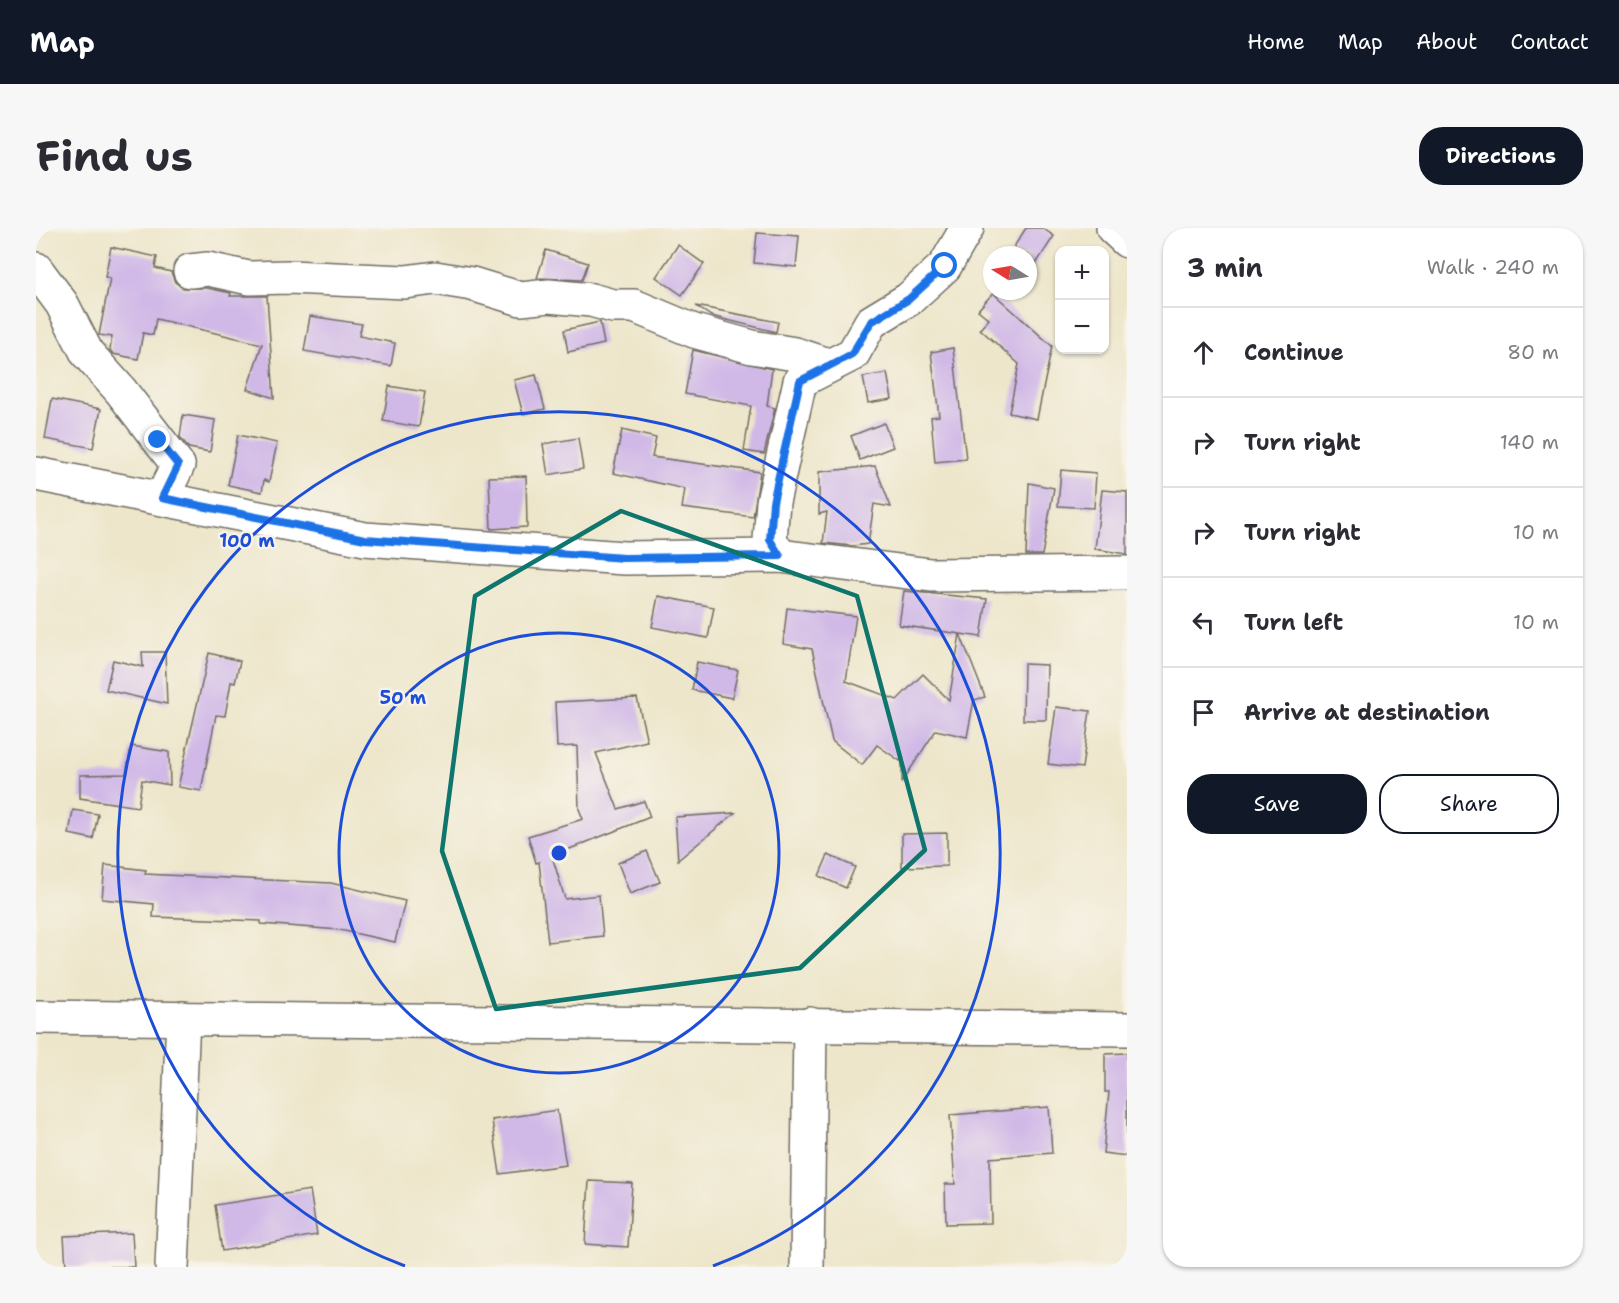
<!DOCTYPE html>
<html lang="en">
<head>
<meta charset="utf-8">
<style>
	body { margin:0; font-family:"Shantell Sans",sans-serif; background:#f7f7f7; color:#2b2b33 }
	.controls { position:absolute; right:18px; top:18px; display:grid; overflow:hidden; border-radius:12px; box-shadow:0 2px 4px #0004 }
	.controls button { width:54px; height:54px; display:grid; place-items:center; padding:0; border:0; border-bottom:2px solid #e1e1e2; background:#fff; color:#2b2b33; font:30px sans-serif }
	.compass { position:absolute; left:947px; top:18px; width:54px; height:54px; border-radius:50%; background:#fff; box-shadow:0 2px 4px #0004; rotate:281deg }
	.stop { position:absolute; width:18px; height:18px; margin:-14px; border:4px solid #1a73e8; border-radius:50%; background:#fff }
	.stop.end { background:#1a73e8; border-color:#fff; box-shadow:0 2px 6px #0008 }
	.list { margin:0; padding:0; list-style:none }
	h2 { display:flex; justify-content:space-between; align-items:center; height:78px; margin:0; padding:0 24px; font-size:26px }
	h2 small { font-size:20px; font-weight:400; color:#7c7c81 }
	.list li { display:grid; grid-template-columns:39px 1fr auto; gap:18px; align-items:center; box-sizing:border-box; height:90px; padding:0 24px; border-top:2px solid #e1e1e2 }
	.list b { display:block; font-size:22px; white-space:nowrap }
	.list em { font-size:20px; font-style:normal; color:#7c7c81 }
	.actions { display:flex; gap:12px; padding:18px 24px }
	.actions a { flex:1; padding:14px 0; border:2px solid #111827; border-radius:24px; text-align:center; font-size:21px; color:#111827 }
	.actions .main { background:#111827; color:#fff }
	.icon { flex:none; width:33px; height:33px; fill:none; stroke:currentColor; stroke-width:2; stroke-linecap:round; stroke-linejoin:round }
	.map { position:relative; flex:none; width:1091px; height:1039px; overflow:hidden; border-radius:24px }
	header { display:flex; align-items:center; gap:36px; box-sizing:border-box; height:84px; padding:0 30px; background:#111827; color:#fff }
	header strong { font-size:28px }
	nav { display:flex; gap:33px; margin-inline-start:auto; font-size:21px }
	.intro { display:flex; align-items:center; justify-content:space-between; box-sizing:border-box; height:144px; padding:0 36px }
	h1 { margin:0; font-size:42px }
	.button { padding:15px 27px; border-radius:24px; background:#111827; color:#fff; font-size:21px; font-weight:700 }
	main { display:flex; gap:36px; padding:0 36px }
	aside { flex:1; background:#fff; border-radius:24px; box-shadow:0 2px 4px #0004 }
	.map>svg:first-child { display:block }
	.building { fill:#d0b8e7 }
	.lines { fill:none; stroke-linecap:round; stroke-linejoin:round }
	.street-casing { stroke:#6f6c63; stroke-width:36 }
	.street { stroke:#fff; stroke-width:33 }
	.route { stroke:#1a73e8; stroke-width:8 }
	.marked { fill:none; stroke:#0f766e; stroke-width:4.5; stroke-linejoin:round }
	.ring { fill:none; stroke:#1d4ed8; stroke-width:3 }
	.centre { fill:#1d4ed8; stroke:#f7f3e8; stroke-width:3 }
	.ring-label { font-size:18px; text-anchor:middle; font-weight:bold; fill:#1d4ed8; stroke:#f7f3e8; stroke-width:5; stroke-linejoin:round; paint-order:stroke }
</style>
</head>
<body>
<header>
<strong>Map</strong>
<nav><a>Home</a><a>Map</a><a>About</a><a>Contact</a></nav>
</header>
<div class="intro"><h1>Find us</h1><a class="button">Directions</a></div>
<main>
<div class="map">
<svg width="1091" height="1039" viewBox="0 0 1091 1039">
	<rect width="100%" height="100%" fill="#f7f3e8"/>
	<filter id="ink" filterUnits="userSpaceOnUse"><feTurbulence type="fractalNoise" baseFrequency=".0167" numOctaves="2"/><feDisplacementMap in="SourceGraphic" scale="12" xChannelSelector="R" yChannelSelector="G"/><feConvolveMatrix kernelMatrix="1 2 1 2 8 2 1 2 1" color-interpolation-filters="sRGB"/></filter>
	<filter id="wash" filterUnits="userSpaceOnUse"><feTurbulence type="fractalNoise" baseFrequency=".008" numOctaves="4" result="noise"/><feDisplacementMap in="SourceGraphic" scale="24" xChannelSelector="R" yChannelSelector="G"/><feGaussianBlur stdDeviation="1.35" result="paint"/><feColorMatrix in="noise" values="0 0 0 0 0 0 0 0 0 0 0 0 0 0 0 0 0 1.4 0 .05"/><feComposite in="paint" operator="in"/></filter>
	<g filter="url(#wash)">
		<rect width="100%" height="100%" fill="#ede6ca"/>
		<g id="blocks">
			<g class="building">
				<path d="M990 0H1006L1018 8 998 39 992 35V27L979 26V17Z"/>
				<path d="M721 5 763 8 760 39 718 35Z"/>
				<path d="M642 17 668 36 646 67 620 49Z"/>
				<path d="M75 19 121 29 119 40 135 44 139 54 147 60H171L195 65 194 68H231L238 170 211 161 226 116 120 91 117 107 107 105 102 131 77 126 74 122 76 109 63 107 74 50 69 49Z"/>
				<path d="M510 22 552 35 546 52 501 50Z"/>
				<path d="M957 65 1016 118 1001 191 973 185 983 136 944 101 953 91 942 82Z"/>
				<path d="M660 78 742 94 740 104 675 88Z"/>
				<path d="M274 88 326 96 323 108 359 115 355 138 268 123Z"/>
				<path d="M564 94 568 116 532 124 528 102Z"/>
				<path d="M917 120 930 231 899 234 895 189 903 188 895 124Z"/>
				<path d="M657 122 736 141 731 178 739 180 728 226 708 223 715 178 649 166Z"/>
				<path d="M851 145 856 171 832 175 827 149Z"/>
				<path d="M500 147 509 181 487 186 478 152Z"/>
				<path d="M353 158 389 164 383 199 347 193Z"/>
				<path d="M16 171 65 181 57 220 9 211Z"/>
				<path d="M147 187 179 192 174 224 153 220 144 209Z"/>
				<path d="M848 195 857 219 824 232 815 208Z"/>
				<path d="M586 202 620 210 616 229 724 244 717 289 646 280 649 261 577 245Z"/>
				<path d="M202 207 241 215 233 254 228 252 226 264 192 257Z"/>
				<path d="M542 210 547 241 512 247 507 216Z"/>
				<path d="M839 238 855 279 838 276 832 316 817 318 787 315 791 284 783 286V244Z"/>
				<path d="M1025 242 1060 245 1058 280 1022 278Z"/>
				<path d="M490 248 491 299 455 301 453 249Z"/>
				<path d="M993 255 1018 260 1006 327H990Z"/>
				<path d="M1066 262 1091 264V326L1059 321Z"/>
				<path d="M868 363 951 371 945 409 924 406 949 469 938 472 931 509 900 502 866 554V529L864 533 841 517 826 537 796 513 776 421 747 416 751 380 820 388 810 453 861 472 887 446 913 472 924 406 863 397Z"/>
				<path d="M622 368 678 379 672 410 616 399Z"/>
				<path d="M106 424H129L131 476 70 462 77 432 107 439Z"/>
				<path d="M173 425 204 433 199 455 195 454 189 488 180 487 165 563 142 559Z"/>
				<path d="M661 434 702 442 696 470 656 462Z"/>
				<path d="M988 436 1011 437 1010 492H987Z"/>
				<path d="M601 470 611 513 560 525 582 581 608 573 614 589 516 628 529 671 563 667 567 708 512 714 503 634 500 635 492 608 547 591 543 581 541 518 521 519 519 474Z"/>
				<path d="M1020 479 1054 483 1046 540 1012 536Z"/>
				<path d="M95 518 133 524 134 557 106 552 102 579 44 570V547L90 546Z"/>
				<path d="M37 582 62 586 57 611 33 606Z"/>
				<path d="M699 585 642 632 639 589Z"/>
				<path d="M911 605V638L866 639V606Z"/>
				<path d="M611 623 624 654 594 666 582 635Z"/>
				<path d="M792 627 819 639 810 660 783 648Z"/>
				<path d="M69 637 110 642 109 646 295 655 369 673 359 714 304 702 225 696V693L117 689 118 676 66 671Z"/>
				<path d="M1091 825V928L1067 925 1073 864H1069V826Z"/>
				<path d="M1013 879 1016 925 954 930 955 995 910 996 909 956H919L914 887Z"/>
				<path d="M521 882 530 937 464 946 456 892Z"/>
				<path d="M553 953 596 955 592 1019 549 1016Z"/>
				<path d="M274 962 281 1007 186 1023 179 977Z"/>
				<path d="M96 1005 98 1039H30L28 1008Z"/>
			</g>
		</g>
	</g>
	<g filter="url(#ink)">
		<use href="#blocks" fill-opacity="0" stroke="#6f6c63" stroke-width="1.5"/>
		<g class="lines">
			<defs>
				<g id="street">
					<path d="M1077 0 1091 13"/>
					<path d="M0 41 26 76 51 125 85 163 142 237 126 270"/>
					<path d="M154 43 172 41 213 50 253 49 369 54 399 50 436 56 485 71 513 68 555 72 577 78H598L658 103 716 119 759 126 792 137"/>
					<path d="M0 246 329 311 588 330 744 328 895 347 1091 345"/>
					<path d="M744 328 734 312 737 274 764 153 817 126 835 94 873 71 909 38 931 0"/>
					<path d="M0 789 1091 801"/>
					<path d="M136 1039 147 790"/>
					<path d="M771 1039 774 796"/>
				</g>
			</defs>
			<use href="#street" class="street-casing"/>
			<use href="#street" class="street"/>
		</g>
	</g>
	<g class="lines" filter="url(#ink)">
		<path class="route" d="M122 212 142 237 126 270 329 311 588 330 744 328 734 312 737 274 764 153 816 126 835 94 873 71 909 38"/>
	</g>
	<path class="marked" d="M585 283 821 368 889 622 764 740 460 781 406 623 439 368Z"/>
	<g class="ring">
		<circle cx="523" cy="625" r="220"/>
		<path d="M369 1038A441 441 0 1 1 677 1038"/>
	</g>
	<circle cx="523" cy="625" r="9" class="centre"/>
	<g class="ring-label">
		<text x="211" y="319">100 m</text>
		<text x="367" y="476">50 m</text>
	</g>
</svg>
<div class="controls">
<button>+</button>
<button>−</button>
</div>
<svg class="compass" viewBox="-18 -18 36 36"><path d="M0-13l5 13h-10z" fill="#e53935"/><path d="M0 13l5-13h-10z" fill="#7c7c81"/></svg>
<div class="stop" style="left:909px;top:38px"></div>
<div class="stop end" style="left:122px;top:212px"></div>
</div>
<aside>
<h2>3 min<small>Walk · 240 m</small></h2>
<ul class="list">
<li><svg class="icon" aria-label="ahead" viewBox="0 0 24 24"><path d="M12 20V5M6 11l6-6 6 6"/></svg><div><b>Continue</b></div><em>80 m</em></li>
<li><svg class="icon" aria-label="right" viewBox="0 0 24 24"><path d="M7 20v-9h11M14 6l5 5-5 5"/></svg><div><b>Turn right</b></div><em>140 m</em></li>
<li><svg class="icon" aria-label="right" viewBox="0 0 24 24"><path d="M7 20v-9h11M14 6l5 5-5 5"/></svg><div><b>Turn right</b></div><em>10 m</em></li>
<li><svg class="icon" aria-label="left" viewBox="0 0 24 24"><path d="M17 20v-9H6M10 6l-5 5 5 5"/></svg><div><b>Turn left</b></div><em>10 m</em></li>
<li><svg class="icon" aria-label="arrive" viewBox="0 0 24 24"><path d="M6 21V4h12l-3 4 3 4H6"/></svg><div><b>Arrive at destination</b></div></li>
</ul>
<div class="actions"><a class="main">Save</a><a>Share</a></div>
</aside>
</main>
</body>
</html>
